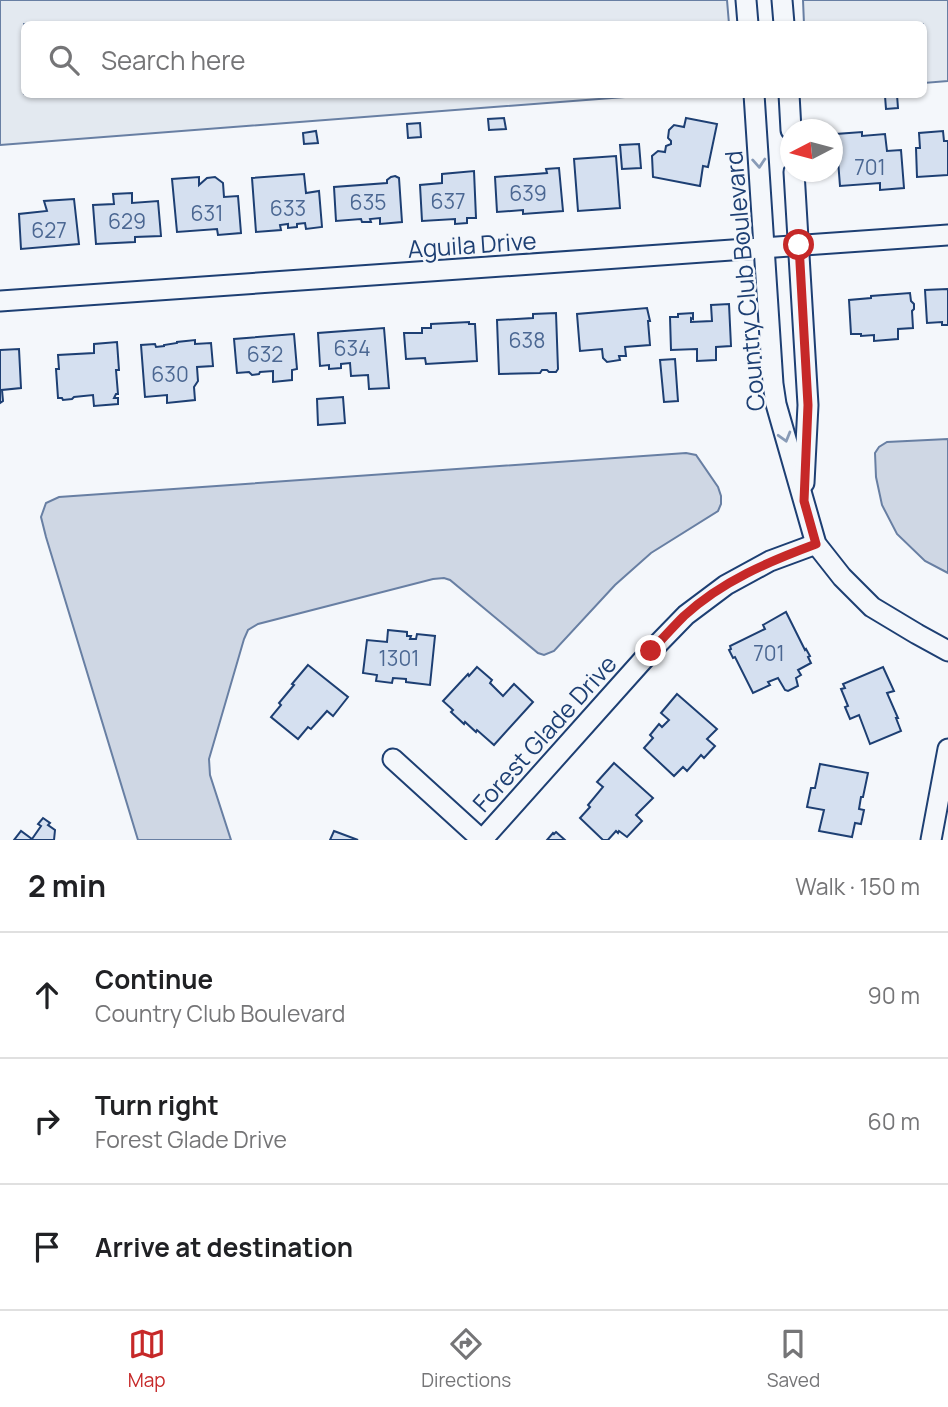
<!DOCTYPE html>
<html lang="en">
<head>
<meta charset="utf-8">
<style>
	body { margin:0; font-family:Manrope,sans-serif; background:#f6f6f6; color:#202124 }
	.compass { position:absolute; left:780px; top:119px; width:63px; height:63px; border-radius:50%; background:#fff; box-shadow:0 2px 5px #0004; rotate:264deg }
	.stop { position:absolute; width:21px; height:21px; margin:-16px; border:5px solid #c62828; border-radius:50%; background:#fff }
	.stop.end { background:#c62828; border-color:#fff; box-shadow:0 2px 7px #0008 }
	.list { margin:0; padding:0; list-style:none }
	h2 { display:flex; justify-content:space-between; align-items:center; height:91px; margin:0; padding:0 28px; font-size:30px }
	h2 small { font-size:23px; font-weight:400; color:#757577 }
	.list li { display:grid; grid-template-columns:46px 1fr auto; gap:21px; align-items:center; box-sizing:border-box; height:126px; padding:0 28px; border-top:2px solid #e0e0e0 }
	.list b { display:block; font-size:26px; white-space:nowrap }
	.list p { margin:0; font-size:23px; white-space:nowrap; color:#757577 }
	.list em { font-size:23px; font-style:normal; color:#757577 }
	.icon { flex:none; width:38px; height:38px; fill:none; stroke:currentColor; stroke-width:2; stroke-linecap:round; stroke-linejoin:round }
	.map { position:relative; flex:none; width:948px; height:840px; overflow:hidden }
	.search { position:absolute; background:#fff; box-shadow:0 2px 5px #0004; left:21px; right:21px; top:21px; height:77px; display:flex; align-items:center; gap:18px; box-sizing:border-box; padding:0 24px; border-radius:10px; color:#757577; font-size:26px }
	.sheet { height:469px; background:#fff }
	nav { display:flex; justify-content:space-around; align-items:center; box-sizing:border-box; height:98px; border-top:2px solid #e0e0e0; background:#fff; font-size:19px; color:#757577 }
	nav a { display:grid; justify-items:center; gap:4px }
	nav .on { color:#c62828 }
	.map>svg:first-child { display:block }
	.green { fill:#e3e9f0; stroke:#687fa3; stroke-width:2 }
	.water { fill:#cfd7e4; stroke:#687fa3; stroke-width:2 }
	.building { fill:#d5e0f0; stroke:#1d3f73; stroke-width:2 }
	.lines { fill:none; stroke-linecap:round; stroke-linejoin:round }
	.minor-casing { stroke:#1d3f73; stroke-width:23 }
	.minor { stroke:#f4f7fb; stroke-width:19 }
	.oneway { stroke:#889bb7 }
	.route { stroke:#c62828; stroke-width:9 }
	.labels { text-anchor:middle; dominant-baseline:central; stroke-width:5; stroke-linejoin:round; paint-order:stroke }
	.number-label { font-size:21px; fill:#4b6792 }
	.street-label { font-size:24px; fill:#1d3f73; stroke:#f4f7fb }
</style>
</head>
<body>
<div class="map">
<svg width="948" height="840" viewBox="0 0 948 840">
	<rect width="100%" height="100%" fill="#f4f7fb"/>
	<g class="green">
		<path d="M0 0H727L729 24H24V94L651 95 0 145Z"/>
		<path d="M803 0H948V81L924 83 923 24H804Z"/>
	</g>
	<g class="water">
		<path d="M948 439V573L925 561 897 534 882 505 876 477 875 453 879 447 887 442Z"/>
		<path d="M686 453 696 455 718 487 721 496V504L718 511 651 553 615 585 554 651 544 655 538 653 450 580 444 578 433 579 258 624 248 630 244 639 209 759 210 775 231 840H138L46 537 41 517 46 503 59 497Z"/>
	</g>
	<g class="building">
		<path d="M897 95 898 108 886 109 885 96Z"/>
		<path d="M504 118 506 129 489 130 488 119Z"/>
		<path d="M686 118 717 124 708 167 703 166 700 186 653 177 652 156 658 151 665 152 666 146 671 144V141L668 138 669 130 674 125 684 127Z"/>
		<path d="M420 123 421 137 408 138 407 124Z"/>
		<path d="M316 131 318 143 304 144 303 133Z"/>
		<path d="M943 131 944 141H948V175L917 177 916 148H920L919 133Z"/>
		<path d="M862 132V136L885 134 887 151 901 150 904 188 880 190V183L840 186 836 134Z"/>
		<path d="M639 144 641 168 622 169 620 145Z"/>
		<path d="M616 156 620 208 578 211 574 159Z"/>
		<path d="M559 168 563 211 523 214V210L497 212 495 177 547 173 546 169Z"/>
		<path d="M474 171 476 218H467V223L455 224V219L422 221 420 185 442 183V174Z"/>
		<path d="M304 174 306 193 319 191 322 227 306 229 305 223 297 224V227L288 228V224L280 225 281 230 256 232 252 178Z"/>
		<path d="M395 176 399 178 402 222 380 224V218L370 219 371 222H362L361 219 336 221 334 187 387 183V180L391 177Z"/>
		<path d="M199 177V185L207 178 215 177 223 183 224 197 238 196 241 233 218 235 217 229 177 232 172 179Z"/>
		<path d="M132 193V203L158 201 161 236 135 237V242L96 244 93 205 114 204 113 194Z"/>
		<path d="M74 199 79 244 21 249 19 214 47 211 44 201Z"/>
		<path d="M948 289V325H942V322L927 323 925 290Z"/>
		<path d="M910 293 911 301 914 304V309L912 311 913 328 898 329V339L874 341V335L861 336V334H851L849 300 871 298V296Z"/>
		<path d="M729 304 731 346 716 347V360L697 361V349L671 350 670 317H678V314L693 313V319L691 318V322L712 321 711 305Z"/>
		<path d="M647 308 650 321H648L650 345 625 347 626 356H619L620 360 607 362 603 358 602 349 580 351 577 314Z"/>
		<path d="M556 313 558 369 556 372H549L547 370H542L540 373 499 374 497 320 533 318V314Z"/>
		<path d="M469 322V324H475L477 361 426 364 425 358 406 359 404 333H422V328H431V324Z"/>
		<path d="M384 328 389 388 369 389 368 375 351 376 350 363 341 364V368L329 369V365L320 366 318 333Z"/>
		<path d="M294 334 297 369 292 370V380L273 382V371L260 372 259 374 252 375 249 372 237 373 234 339Z"/>
		<path d="M195 340V344L211 343 213 366 197 367 198 381 194 387 195 400 167 403V395L145 397 141 345 155 344 156 347 164 346V345L177 343V342Z"/>
		<path d="M117 342 119 370H116L118 394H116L114 398H118V404L94 406 93 395 74 397 72 399 63 400 62 398H58L56 369H59L58 355 94 353V344Z"/>
		<path d="M19 349 21 388 2 390 3 401 0 403V350Z"/>
		<path d="M675 359 678 401 664 402 660 360Z"/>
		<path d="M343 397 345 423 318 425 317 399Z"/>
		<path d="M786 612 805 650 806 649 810 656 808 657 811 663 798 670 801 675 796 678 798 686 788 691 785 690 778 678 768 682 770 685 753 693 735 657 733 658 729 650 731 649 730 646 765 629 763 625Z"/>
		<path d="M388 630 407 632V636H411L410 639H416L417 634 435 636 430 685 406 682V679L393 678 392 683 376 681 377 675 363 673 367 640 387 642Z"/>
		<path d="M308 665 348 697 333 716 327 711 311 729 308 727 298 739 271 717 281 705 279 703 294 685 292 684Z"/>
		<path d="M477 667 492 680 490 683 503 696 514 684 533 702 494 745 477 730 476 732 465 722 464 724 451 712 453 710 443 701 468 674 469 676Z"/>
		<path d="M883 667 894 691 887 693 898 718H896L901 731 870 744 859 715 850 719 845 707 848 706 841 689 845 688 843 684Z"/>
		<path d="M677 694 717 729 707 739 715 746 704 758 701 755 687 771 683 767 674 776 644 748 653 738 650 735 659 724 662 727 669 720 661 713Z"/>
		<path d="M614 763 653 798 636 815 642 821 627 837 619 831 618 833 616 831 608 840H603L580 818 590 807 588 805 603 787 597 782Z"/>
		<path d="M820 764 868 773 863 797H861L859 809 864 810 861 824 855 823 852 837 819 831 824 810 807 807 811 788H815Z"/>
		<path d="M43 818 50 823 48 825 55 830 54 840H14L21 831 32 839 41 826 38 824Z"/>
		<path d="M334 831 358 840H330Z"/>
		<path d="M556 832 565 840H547L553 833 554 834Z"/>
	</g>
	<g class="lines">
		<defs>
			<g id="minor">
				<path d="M746 0 748 24"/>
				<path d="M782 0 784 24"/>
				<path d="M754 94 773 384 776 404 816 544 842 577 872 607 917 634 948 651"/>
				<path d="M789 94 791 130"/>
				<path d="M794 172 808 405 804 483"/>
				<path d="M0 301 948 235"/>
				<path d="M393 759 482 840"/>
				<path d="M482 840 651 651 686 615 726 585 770 561 816 544"/>
				<path d="M931 840 948 749"/>
			</g>
		</defs>
		<use href="#minor" class="minor-casing"/>
		<use href="#minor" class="minor"/>
	</g>
	<defs><path id="oneway-chevron" d="M-2-3.5L2.5 0L-2 3.5" fill="none" stroke-width="1.6" stroke-linecap="round" stroke-linejoin="round" transform="scale(1.75)"/></defs>
	<g class="oneway">
		<use href="#oneway-chevron" transform="translate(759 163) rotate(86)"/>
		<use href="#oneway-chevron" transform="translate(785 437) rotate(74)"/>
	</g>
	<g class="lines">
		<path class="route" d="M651 651C662 639 673 627 684 616 722 581 770 561 816 544L804 501 808 405 799 245"/>
	</g>
	<g class="labels">
		<g class="number-label">
			<text x="870" y="167">701</text>
			<text x="528" y="193">639</text>
			<text x="448" y="201">637</text>
			<text x="368" y="202">635</text>
			<text x="288" y="208">633</text>
			<text x="207" y="213">631</text>
			<text x="127" y="221">629</text>
			<text x="49" y="230">627</text>
			<text x="527" y="340">638</text>
			<text x="352" y="348">634</text>
			<text x="265" y="354">632</text>
			<text x="170" y="374">630</text>
			<text x="769" y="653">701</text>
			<text x="399" y="658">1301</text>
		</g>
		<g class="street-label">
			<text transform="translate(472 244) rotate(-4)">Aguila Drive</text>
			<text transform="translate(744 281) rotate(-95)">Country Club Boulevard</text>
			<text transform="translate(544 733) rotate(-48)">Forest Glade Drive</text>
		</g>
	</g>
</svg>
<svg class="compass" viewBox="-18 -18 36 36"><path d="M0-13l5 13h-10z" fill="#e53935"/><path d="M0 13l5-13h-10z" fill="#757577"/></svg>
<div class="stop" style="left:799px;top:245px"></div>
<div class="stop end" style="left:651px;top:651px"></div>
<div class="search"><svg class="icon" aria-label="search" viewBox="0 0 24 24"><circle cx="10" cy="10" r="6"/><path d="M15 15l6 6"/></svg>Search here</div>
</div>
<section class="sheet">
<h2>2 min<small>Walk · 150 m</small></h2>
<ul class="list">
<li><svg class="icon" aria-label="ahead" viewBox="0 0 24 24"><path d="M12 20V5M6 11l6-6 6 6"/></svg><div><b>Continue</b><p>Country Club Boulevard</p></div><em>90 m</em></li>
<li><svg class="icon" aria-label="right" viewBox="0 0 24 24"><path d="M7 20v-9h11M14 6l5 5-5 5"/></svg><div><b>Turn right</b><p>Forest Glade Drive</p></div><em>60 m</em></li>
<li><svg class="icon" aria-label="arrive" viewBox="0 0 24 24"><path d="M6 21V4h12l-3 4 3 4H6"/></svg><div><b>Arrive at destination</b></div></li>
</ul>
</section>
<nav>
<a class="on"><svg class="icon" aria-label="map" viewBox="0 0 24 24"><path d="M3 6l6-2 6 2 6-2v14l-6 2-6-2-6 2zM9 4v14M15 6v14"/></svg>Map</a>
<a><svg class="icon" aria-label="directions" viewBox="0 0 24 24"><path d="M12 3l9 9-9 9-9-9zM9 14v-3h6M13 9l2 2-2 2"/></svg>Directions</a>
<a><svg class="icon" aria-label="saved" viewBox="0 0 24 24"><path d="M7 4h10v16l-5-4-5 4z"/></svg>Saved</a>
</nav>
</body>
</html>
